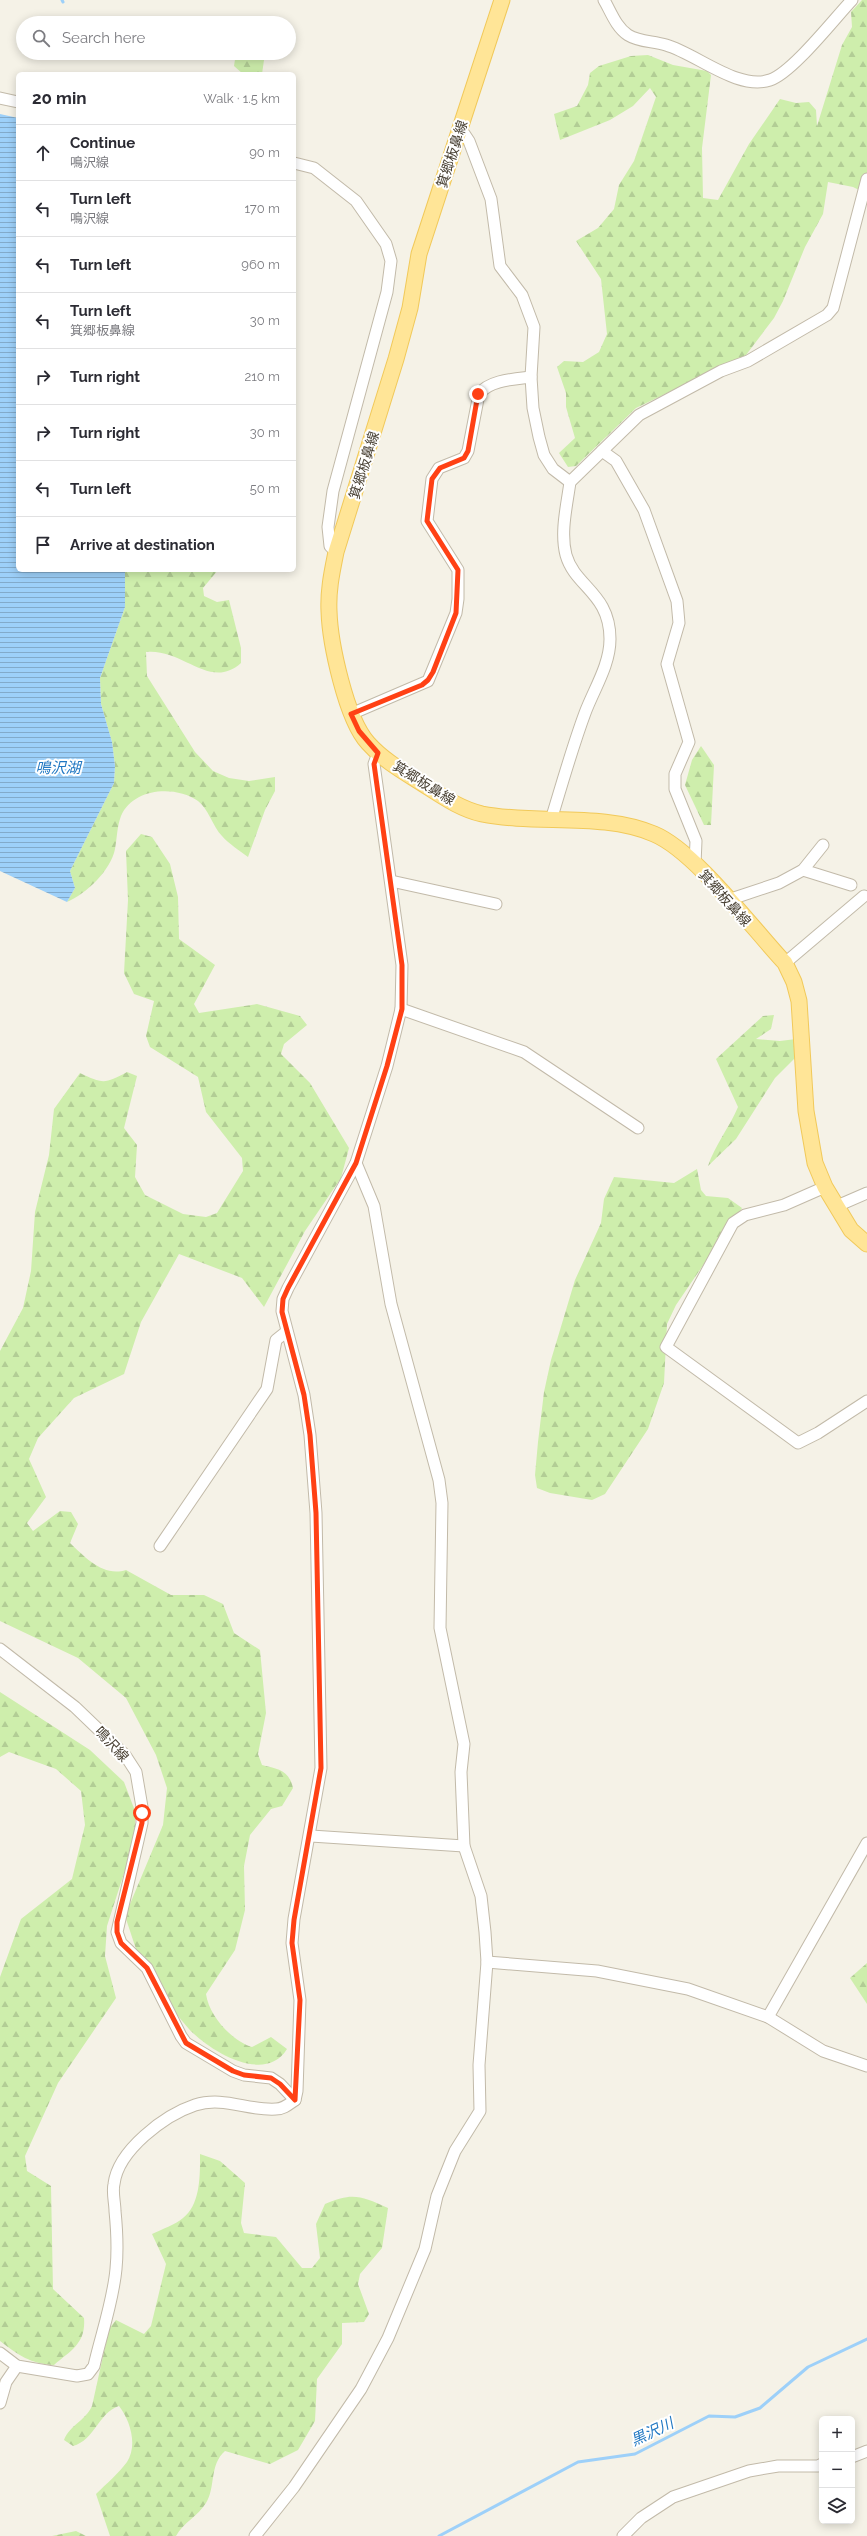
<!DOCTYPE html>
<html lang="en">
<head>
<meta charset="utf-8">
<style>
	body { margin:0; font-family:Raleway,"Noto Sans JP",sans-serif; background:#f2f2f3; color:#2b2b33 }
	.controls { position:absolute; right:12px; bottom:12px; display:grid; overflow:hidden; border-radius:6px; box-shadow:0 2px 10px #0003 }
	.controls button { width:36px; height:36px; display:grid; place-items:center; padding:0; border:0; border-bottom:1px solid #e1e1e2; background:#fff; color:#2b2b33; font:20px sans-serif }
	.stop { position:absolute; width:12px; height:12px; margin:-9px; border:3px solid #ff4115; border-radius:50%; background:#fff }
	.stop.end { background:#ff4115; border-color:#fff; box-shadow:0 1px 4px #0008 }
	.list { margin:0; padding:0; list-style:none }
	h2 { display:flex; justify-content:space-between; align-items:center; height:52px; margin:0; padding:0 16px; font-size:17px }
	h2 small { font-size:13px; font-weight:400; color:#7c7c81 }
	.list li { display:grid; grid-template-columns:26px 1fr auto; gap:12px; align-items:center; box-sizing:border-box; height:56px; padding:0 16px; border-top:1px solid #e1e1e2 }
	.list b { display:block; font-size:15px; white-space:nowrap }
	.list p { margin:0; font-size:13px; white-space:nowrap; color:#7c7c81 }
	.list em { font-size:13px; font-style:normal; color:#7c7c81 }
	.icon { flex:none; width:22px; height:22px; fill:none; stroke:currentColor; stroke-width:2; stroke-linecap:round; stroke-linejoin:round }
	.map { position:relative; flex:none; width:867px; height:2536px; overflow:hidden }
	.search { position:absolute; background:#fff; box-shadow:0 2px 10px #0003; left:16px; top:16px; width:280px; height:44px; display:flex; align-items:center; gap:10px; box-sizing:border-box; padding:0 14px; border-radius:22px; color:#7c7c81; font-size:15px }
	.panel { position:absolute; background:#fff; box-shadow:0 2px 10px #0003; left:16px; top:72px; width:280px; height:500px; border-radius:6px }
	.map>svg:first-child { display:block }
	.forest { fill:url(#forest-firs) }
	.water { fill:url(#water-rules) }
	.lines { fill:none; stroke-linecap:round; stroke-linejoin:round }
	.stream { stroke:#9dd0f9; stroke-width:3 }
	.minor-casing { stroke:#c2baa9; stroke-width:13 }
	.major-casing { stroke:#f1c95a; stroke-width:17 }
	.minor { stroke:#fff; stroke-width:11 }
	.major { stroke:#ffe597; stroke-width:15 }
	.route { stroke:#ff4115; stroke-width:5 }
	.labels { text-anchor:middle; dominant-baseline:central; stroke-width:4; stroke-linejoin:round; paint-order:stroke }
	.street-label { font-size:14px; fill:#4a4235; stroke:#fff }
	.water-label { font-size:15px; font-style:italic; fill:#2178c3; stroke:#fff }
</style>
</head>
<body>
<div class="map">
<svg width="867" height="2536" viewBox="0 0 867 2536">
	<defs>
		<pattern id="forest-firs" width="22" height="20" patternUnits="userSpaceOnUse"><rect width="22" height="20" fill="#ceeeac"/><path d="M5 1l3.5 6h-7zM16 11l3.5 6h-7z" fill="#b2cd95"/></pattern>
		<pattern id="water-rules" width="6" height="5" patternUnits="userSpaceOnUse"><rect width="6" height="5" fill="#9dd0f9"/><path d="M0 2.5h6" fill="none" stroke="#82aaca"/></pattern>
	</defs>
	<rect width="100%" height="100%" fill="#f5f2e7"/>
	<g class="forest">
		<path d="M862 0H867V194L853 187 828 182 823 214 805 247 783 301 774 318 746 355 636 408 576 466 568 467 559 453 575 438 566 407V393L557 367 564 361 583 362 599 352 607 334 601 279 576 241 598 228 614 209 619 185 634 161 656 97 650 88 633 106 610 120 560 140 554 114 577 106 588 85 590 73 599 66 631 56 648 55 673 65 707 71 711 75 702 148 703 198 718 200 749 144 780 99 796 103 809 102 816 110 817 126 842 45 852 27 851 12Z"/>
		<path d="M236 53H265L262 74H243L234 66Z"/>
		<path d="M125 570H218L203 588 204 596 217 602 229 600 241 648V663C210 691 183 648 146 652L147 676 195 752 213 771 229 778 249 781 275 777V791L265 810 248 857C239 850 229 844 222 836 213 827 208 808 198 801 175 785 133 788 121 816 117 826 117 839 115 849 111 870 86 894 67 902L75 888 70 871 114 783 115 766 112 742 101 704 100 678 125 607Z"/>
		<path d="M701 746 714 765 711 825H704L685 785 692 760Z"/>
		<path d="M141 834 152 837 170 864 178 897 179 939 215 965 194 1004 199 1013 257 1004 300 1016 307 1025 284 1044 281 1054 310 1083 349 1148 341 1178 305 1231 264 1307 242 1278 179 1254 141 1322 124 1374 74 1398 38 1438 29 1459 46 1497 27 1523 33 1531 60 1511 71 1512 78 1524 70 1543C86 1558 103 1577 126 1570L171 1595H204L223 1604 234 1633 260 1650 266 1713 258 1754 262 1765C278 1769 289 1770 293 1788L282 1806 271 1809 250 1835 244 1866 245 1910 235 1950 206 1994C209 2016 232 2041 252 2047L271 2037 287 2049C266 2083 215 2054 193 2033 183 2024 149 1979 143 1967 136 1951 131 1933 125 1916L163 1825 167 1788 156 1755 126 1698 78 1658 0 1621V1351L23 1308 31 1271 35 1212 49 1155 54 1109 80 1073C103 1084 105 1084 127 1072L137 1076 124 1128 137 1145 135 1177 145 1195 183 1214 206 1217 217 1213 243 1171 242 1158 206 1112 198 1077 150 1047 146 1036 154 1001 134 994 124 973 128 900 126 851Z"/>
		<path d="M774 1015 771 1029 756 1039 780 1041 796 1039 800 1053 775 1078 736 1139 708 1166C715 1145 729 1128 738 1107L716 1059 763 1016Z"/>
		<path d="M697 1169 701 1190 706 1196 728 1198 742 1208 676 1305 667 1324 664 1383 648 1429 605 1494 592 1500 550 1493 537 1488 535 1475 538 1442 544 1392 551 1360 575 1280 601 1223 604 1199 614 1177 674 1183Z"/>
		<path d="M0 1692 90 1750 124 1782 135 1811V1839L107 1926 105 1956 116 1998 58 2083 25 2156 27 2171 51 2186 53 2289 84 2318C86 2343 72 2350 54 2365 31 2364 18 2355 0 2341V1977L21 1919 72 1879 85 1825 81 1791 56 1769 9 1752 0 1757Z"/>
		<path d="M867 1963V2004L850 1978Z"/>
		<path d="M200 2154 220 2161 245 2183 241 2223 244 2233 276 2237 302 2268H312L320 2258 316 2224 325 2204C353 2192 361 2196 388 2208L382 2248 360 2274 358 2284 369 2314 364 2322 342 2323V2344L317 2379 315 2421 298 2450 270 2464 225 2451C209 2465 216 2487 206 2503 198 2516 184 2522 176 2536H110L96 2494C106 2484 119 2473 127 2462 138 2445 130 2420 119 2406 98 2413 95 2440 73 2446L64 2440C70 2425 85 2421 92 2406L109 2329 116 2320 144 2334 151 2326 166 2264 152 2234C162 2229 175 2225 183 2218 201 2204 200 2174 200 2154Z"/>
		<path d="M76 2531 86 2536H52Z"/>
	</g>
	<path class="water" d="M0 114 18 118V570H125V607L100 678 101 704 112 742 115 766 114 783 70 871 75 888 67 902 0 871Z"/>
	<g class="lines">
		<g class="stream">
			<path d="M62 0 63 2"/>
			<path d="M439 2536 578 2462 635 2454 709 2416 735 2417 760 2408 808 2367 867 2339"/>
		</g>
		<defs>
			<g id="minor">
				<path d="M604 0C611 12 616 27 628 35 639 42 653 41 666 45 697 54 738 91 770 80 792 73 834 19 852 0"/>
				<path d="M0 98 18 102"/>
				<path d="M461 129 469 141 491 199 500 266 522 295 534 327 531 377 533 408 539 437 544 455 553 469 570 482 639 415 721 371 748 361 827 315 833 308 867 179"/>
				<path d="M294 163 314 168 356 201 386 244 391 261 387 292 333 491 328 527 330 546 336 552"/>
				<path d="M602 451 616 461 644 510 677 601 679 623 667 664 689 742 675 774V789L696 841 695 864"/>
				<path d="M351 714 428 681 456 613 458 599V570L427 521 432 479 439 468 464 458 468 451 479 394C489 380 515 379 531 377"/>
				<path d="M551 820C562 784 572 748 585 713 594 689 610 665 610 639 610 593 575 587 566 555 560 532 567 505 570 482"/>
				<path d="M803 870 851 885"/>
				<path d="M391 881 496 904"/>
				<path d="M728 900 779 883 803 870 823 845"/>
				<path d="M785 963 864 896"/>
				<path d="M401 1009 524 1052 638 1128"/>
				<path d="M825 1187 784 1205 745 1215 733 1223 666 1347 798 1443 818 1433 867 1401"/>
				<path d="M837 1206 867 1193"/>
				<path d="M160 1546 267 1389 276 1340 286 1332"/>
				<path d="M0 1649 75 1707 125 1755 136 1772 142 1807V1823L117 1932 121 1943 147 1968 181 2036 186 2043 233 2071 244 2075 271 2078 280 2084 295 2100"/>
				<path d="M311 1836 464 1846"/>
				<path d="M487 1962 597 1971 688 1989 768 2017 823 2051 867 2066"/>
				<path d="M768 2017 867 1843"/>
				<path d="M0 2353 17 2366 77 2376 88 2374 94 2366C101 2335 113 2302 116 2269 118 2249 117 2231 115 2211 115 2203 112 2192 114 2184 118 2150 165 2115 195 2105 224 2096 248 2111 276 2109 284 2109 289 2104 295 2100L297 2091 300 2000 292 1943 294 1919 321 1768 316 1513 310 1435 304 1395 282 1311 283 1299 288 1288 356 1163 387 1066 401 1009 402 965 374 764 378 753"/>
				<path d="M0 2403 6 2382 17 2366"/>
				<path d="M852 2457 867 2451"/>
				<path d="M255 2536 294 2487 361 2389 388 2338 425 2249 437 2196 455 2151 480 2111 479 2065 487 1962 485 1932 481 1896 464 1846 461 1772 464 1744 440 1628 442 1503 439 1480 391 1304 374 1206 356 1163"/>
				<path d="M623 2536 641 2518 673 2497 749 2471 778 2466H818L822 2464"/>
			</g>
			<path id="major" d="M502 0 419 254 410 308 396 359 336 552C332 572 328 590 329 611 330 643 346 719 368 743 383 760 404 772 423 784 442 796 460 809 482 814 537 825 603 812 654 834 695 851 753 929 785 963L794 982 799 1001 806 1111 815 1163 825 1187 851 1230 867 1244"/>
		</defs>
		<use href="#minor" class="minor-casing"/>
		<use href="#major" class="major-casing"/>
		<use href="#minor" class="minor"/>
		<use href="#major" class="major"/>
	</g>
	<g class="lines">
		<path class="route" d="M142 1813V1823L117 1922V1932L121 1943 147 1968 186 2043 233 2071 244 2075 271 2078 280 2084 295 2100 300 2000 292 1943 294 1920 321 1768 316 1513 310 1435 304 1395 282 1312 283 1299 288 1288 356 1163 387 1066 402 1009V965L374 764 378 753 359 731 351 714 422 685 428 680 433 672 456 613 458 570 427 521 432 479 440 468 464 458 468 451 478 394"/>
	</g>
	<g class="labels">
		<g class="street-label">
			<text transform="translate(452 154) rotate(-72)">箕郷板鼻線</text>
			<text transform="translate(364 465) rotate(-73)">箕郷板鼻線</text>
			<text transform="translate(424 783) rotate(32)">箕郷板鼻線</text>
			<text transform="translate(725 898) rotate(48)">箕郷板鼻線</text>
			<text transform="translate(112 1744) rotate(47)">鳴沢線</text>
		</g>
		<g class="water-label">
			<text x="58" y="768">鳴沢湖</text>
			<text transform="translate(652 2432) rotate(-25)">黒沢川</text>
		</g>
	</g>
</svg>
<div class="controls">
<button>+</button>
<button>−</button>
<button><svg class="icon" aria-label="layers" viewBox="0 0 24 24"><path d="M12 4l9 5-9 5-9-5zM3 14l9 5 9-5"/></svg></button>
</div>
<div class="stop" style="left:142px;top:1813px"></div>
<div class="stop end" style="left:478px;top:394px"></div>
<div class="search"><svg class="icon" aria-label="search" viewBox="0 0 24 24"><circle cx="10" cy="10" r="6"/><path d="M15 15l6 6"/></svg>Search here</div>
<section class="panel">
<h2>20 min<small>Walk · 1.5 km</small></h2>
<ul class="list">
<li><svg class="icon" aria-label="ahead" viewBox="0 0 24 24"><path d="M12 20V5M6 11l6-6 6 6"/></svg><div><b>Continue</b><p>鳴沢線</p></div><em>90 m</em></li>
<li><svg class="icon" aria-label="left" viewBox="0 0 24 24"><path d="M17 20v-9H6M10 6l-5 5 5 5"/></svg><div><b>Turn left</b><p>鳴沢線</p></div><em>170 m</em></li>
<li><svg class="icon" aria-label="left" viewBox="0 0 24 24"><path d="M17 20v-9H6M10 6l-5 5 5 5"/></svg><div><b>Turn left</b></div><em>960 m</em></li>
<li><svg class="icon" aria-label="left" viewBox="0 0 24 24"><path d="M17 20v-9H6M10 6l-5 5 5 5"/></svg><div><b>Turn left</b><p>箕郷板鼻線</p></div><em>30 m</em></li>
<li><svg class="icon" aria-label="right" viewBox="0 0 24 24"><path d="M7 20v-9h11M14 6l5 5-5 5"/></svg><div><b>Turn right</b></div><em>210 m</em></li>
<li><svg class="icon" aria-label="right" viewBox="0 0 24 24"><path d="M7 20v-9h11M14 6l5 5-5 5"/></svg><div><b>Turn right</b></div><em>30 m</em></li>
<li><svg class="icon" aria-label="left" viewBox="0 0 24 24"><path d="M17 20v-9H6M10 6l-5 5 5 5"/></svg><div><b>Turn left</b></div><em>50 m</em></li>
<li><svg class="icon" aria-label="arrive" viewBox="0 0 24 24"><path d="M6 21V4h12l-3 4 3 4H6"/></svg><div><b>Arrive at destination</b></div></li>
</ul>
</section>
</div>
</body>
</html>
